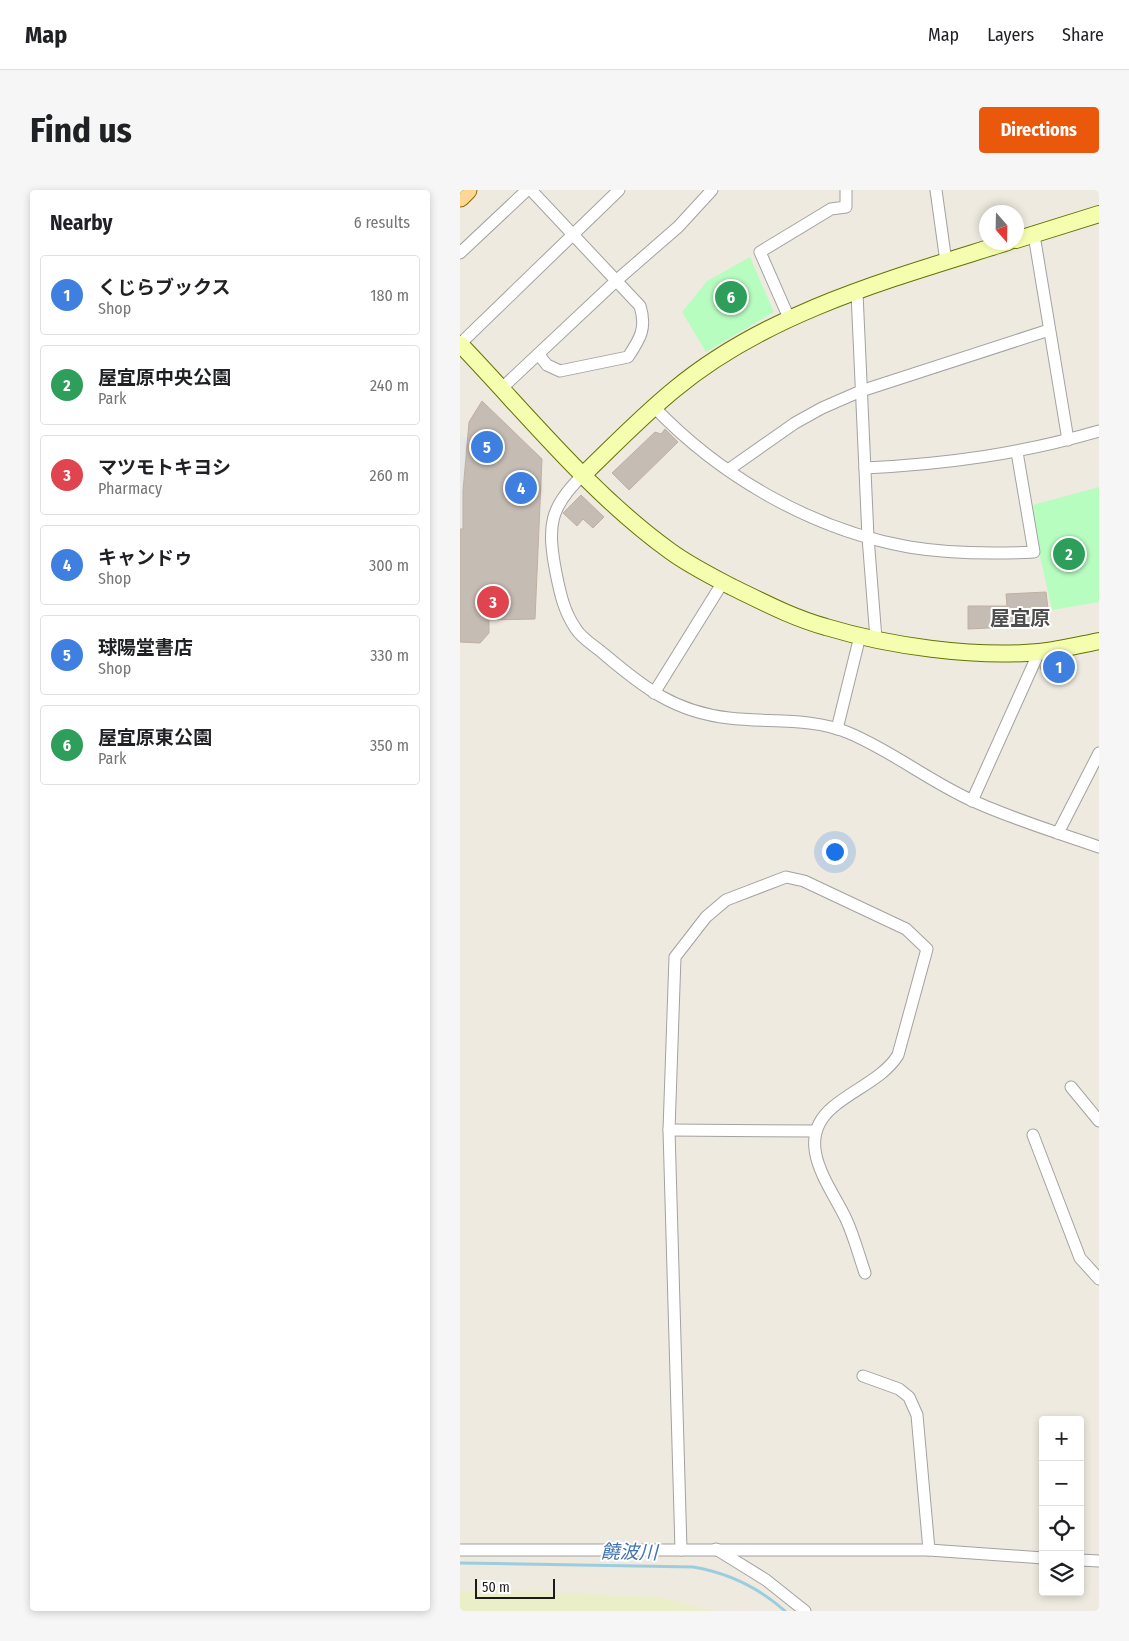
<!DOCTYPE html>
<html lang="en">
<head>
<meta charset="utf-8">
<style>
	body { margin:0; font-family:"Fira Sans Condensed","Noto Sans JP",sans-serif; background:#f6f6f6; color:#202124 }
	.controls { position:absolute; right:15px; bottom:15px; display:grid; overflow:hidden; border-radius:5px; box-shadow:0 2px 8px #0003 }
	.controls button { width:45px; height:45px; display:grid; place-items:center; padding:0; border:0; border-bottom:1px solid #e0e0e0; background:#fff; color:#202124; font:25px sans-serif }
	.compass { position:absolute; left:519px; top:15px; width:45px; height:45px; border-radius:50%; background:#fff; box-shadow:0 2px 8px #0003; rotate:160deg }
	.scale { position:absolute; left:15px; bottom:12px; width:80px; box-sizing:border-box; padding-left:5px; border:2px solid #1b1b1b; border-top:0; font-size:14px; line-height:18px; white-space:nowrap; color:#1b1b1b; -webkit-text-stroke:4px #fff; paint-order:stroke }
	.you { position:absolute; left:374px; top:661px; width:18px; height:18px; margin:-12px; border:4px solid #fff; border-radius:50%; background:#1a73e8; box-shadow:0 0 0 8px #1a73e833 }
	.badge { display:grid; place-items:center; width:32px; height:32px; border-radius:50%; background:#ea580c; color:#fff; font-size:16px; font-weight:700 }
	.pin { position:absolute; translate:-50% -50%; border:2px solid #fff; box-shadow:0 1px 5px #0006 }
	.list { margin:0; padding:0; list-style:none }
	h2 { display:flex; justify-content:space-between; align-items:center; height:65px; margin:0; padding:0 20px; font-size:21px }
	h2 small { font-size:16px; font-weight:400; color:#757577 }
	.list li { display:grid; grid-template-columns:32px 1fr auto; gap:15px; align-items:center; box-sizing:border-box; height:80px; margin:0 10px 10px; padding:0 10px; border:1px solid #e0e0e0; border-radius:5px }
	.list b { display:block; font-size:19px; white-space:nowrap }
	.list p { margin:0; font-size:16px; white-space:nowrap; color:#757577 }
	.list em { font-size:16px; font-style:normal; color:#757577 }
	.icon { flex:none; width:28px; height:28px; fill:none; stroke:currentColor; stroke-width:2; stroke-linecap:round; stroke-linejoin:round }
	.map { position:relative; flex:none; width:639px; height:1421px; overflow:hidden; border-radius:5px }
	header { display:flex; align-items:center; gap:30px; box-sizing:border-box; height:70px; padding:0 25px; background:#fff; border-bottom:1px solid #e0e0e0 }
	header strong { font-size:24px }
	nav { display:flex; gap:28px; margin-inline-start:auto; font-size:18px }
	.intro { display:flex; align-items:center; justify-content:space-between; box-sizing:border-box; height:120px; padding:0 30px }
	h1 { margin:0; font-size:35px }
	.button { padding:12px 22px; border-radius:5px; background:#ea580c; color:#fff; font-size:18px; font-weight:700 }
	main { display:flex; gap:30px; padding:0 30px }
	aside { flex:1; background:#fff; border-radius:5px; box-shadow:0 2px 8px #0003 }
	.map>svg:first-child { display:block }
	.farmland { fill:#eaeec9 }
	.park { fill:#b8fdc0 }
	.parking { fill:#e7e7e7 }
	.lines { fill:none; stroke-linecap:round; stroke-linejoin:round }
	.stream { stroke:#9ccddf; stroke-width:3 }
	.building { fill:#c5bcb3; stroke:#c0b0a1 }
	.street-casing { stroke:#a2a2a2; stroke-width:13 }
	.secondary-casing { stroke:#627400; stroke-width:18 }
	.primary-casing { stroke:#926900; stroke-width:21 }
	.street { stroke:#fff; stroke-width:11 }
	.secondary { stroke:#f5fdae; stroke-width:16 }
	.primary { stroke:#ffd693; stroke-width:19 }
	.labels { text-anchor:middle; dominant-baseline:central; stroke-width:4; stroke-linejoin:round; paint-order:stroke }
	.water-label { font-size:19px; font-style:italic; fill:#4274b0; stroke:#fff }
	.quarter-label { font-size:20px; font-weight:bold; fill:#4e4e4e; stroke:#fff }
</style>
</head>
<body>
<header>
<strong>Map</strong>
<nav><a>Map</a><a>Layers</a><a>Share</a></nav>
</header>
<div class="intro"><h1>Find us</h1><a class="button">Directions</a></div>
<main>
<aside>
<h2>Nearby<small>6 results</small></h2>
<ul class="list">
<li><span class="badge" style="background:#3f7fe0">1</span><div><b>くじらブックス</b><p>Shop</p></div><em>180 m</em></li>
<li><span class="badge" style="background:#2e9e5b">2</span><div><b>屋宜原中央公園</b><p>Park</p></div><em>240 m</em></li>
<li><span class="badge" style="background:#e0444e">3</span><div><b>マツモトキヨシ</b><p>Pharmacy</p></div><em>260 m</em></li>
<li><span class="badge" style="background:#3f7fe0">4</span><div><b>キャンドゥ</b><p>Shop</p></div><em>300 m</em></li>
<li><span class="badge" style="background:#3f7fe0">5</span><div><b>球陽堂書店</b><p>Shop</p></div><em>330 m</em></li>
<li><span class="badge" style="background:#2e9e5b">6</span><div><b>屋宜原東公園</b><p>Park</p></div><em>350 m</em></li>
</ul>
</aside>
<div class="map">
<svg width="639" height="1421" viewBox="0 0 639 1421">
	<rect width="100%" height="100%" fill="#eeeae0"/>
	<path class="farmland" d="M42 1400 199 1407 251 1421H0V1401Z"/>
	<g class="park">
		<path d="M290 67 314 122 246 162 222 122 247 91Z"/>
		<path d="M639 297V412L592 420 569 316Z"/>
	</g>
	<path class="parking" d="M0 244 7 248 3 339H0Z"/>
	<g class="lines">
		<path class="stream" d="M0 1373 233 1377C269 1383 298 1397 325 1421"/>
	</g>
	<g class="building">
		<path d="M22 211 82 269 75 429 29 430V443L20 453 0 452V339H3V301L9 232Z"/>
		<path d="M205 239 218 252 169 300 152 283 195 242 201 244Z"/>
		<path d="M121 305 144 327 133 338 123 329 117 336 103 323Z"/>
		<path d="M586 402 590 435 508 439V416H547L546 404Z"/>
		<path d="M602 471 609 492 580 479 581 475Z"/>
	</g>
	<g class="lines">
		<defs>
			<g id="street">
				<path d="M71 0 180 116C187 138 180 149 168 167L100 181 87 175 79 165"/>
				<path d="M476 0 486 72"/>
				<path d="M574 45 608 250"/>
				<path d="M0 63 67 0"/>
				<path d="M397 103 408 347 416 449"/>
				<path d="M329 128 300 62 371 19 386 17V0"/>
				<path d="M0 154 159 0"/>
				<path d="M42 198 157 90 218 37 252 0"/>
				<path d="M194 217C261 287 353 340 449 357 491 364 532 364 574 362L557 262"/>
				<path d="M405 278C487 274 560 264 639 241"/>
				<path d="M268 280 335 233 362 218 401 201 589 140"/>
				<path d="M124 284C89 317 87 336 96 383 100 403 104 422 116 439 122 449 135 456 144 464 184 498 215 522 269 528 309 533 351 527 389 543 432 561 469 591 511 610 552 629 596 642 639 657"/>
				<path d="M194 503 263 392"/>
				<path d="M377 539 400 446"/>
				<path d="M512 611 579 462"/>
				<path d="M598 643 639 563"/>
				<path d="M611 897 639 931"/>
				<path d="M209 940 355 941"/>
				<path d="M573 945 620 1068 639 1089"/>
				<path d="M403 1186 439 1199 449 1207 457 1225 469 1360"/>
				<path d="M256 1359 306 1390 345 1421"/>
				<path d="M0 1360H469L583 1368"/>
				<path d="M221 1360 209 940 215 767 246 727 266 710 326 687 344 691 446 739 467 759 438 865C424 888 394 899 373 917 332 951 370 995 386 1029 394 1046 399 1066 405 1083"/>
				<path d="M620 1370 639 1371"/>
			</g>
			<g id="secondary">
				<path d="M556 50 639 24"/>
				<path d="M0 154C67 224 131 304 210 361 229 375 251 386 272 397 303 412 333 428 366 437 429 456 514 468 579 462 599 460 619 455 639 451"/>
				<path d="M124 284C153 256 183 225 215 199 309 121 434 88 548 52"/>
			</g>
			<path id="primary" d="M0 7 7 0"/>
		</defs>
		<use href="#street" class="street-casing"/>
		<use href="#secondary" class="secondary-casing"/>
		<use href="#primary" class="primary-casing"/>
		<use href="#street" class="street"/>
		<use href="#secondary" class="secondary"/>
		<use href="#primary" class="primary"/>
	</g>
	<g class="labels">
		<g class="water-label">
			<text transform="translate(169 1362) rotate(1)">饒波川</text>
		</g>
		<g class="quarter-label">
			<text x="560" y="428">屋宜原</text>
		</g>
	</g>
</svg>
<div class="controls">
<button>+</button>
<button>−</button>
<button><svg class="icon" aria-label="locate" viewBox="0 0 24 24"><circle cx="12" cy="12" r="6"/><path d="M12 2v4M12 18v4M2 12h4M18 12h4"/></svg></button>
<button><svg class="icon" aria-label="layers" viewBox="0 0 24 24"><path d="M12 4l9 5-9 5-9-5zM3 14l9 5 9-5"/></svg></button>
</div>
<svg class="compass" viewBox="-18 -18 36 36"><path d="M0-13l5 13h-10z" fill="#e53935"/><path d="M0 13l5-13h-10z" fill="#757577"/></svg>
<div class="scale">50 m</div>
<div class="you"></div>
<div class="pin badge" style="left:599px;top:477px;background:#3f7fe0">1</div>
<div class="pin badge" style="left:609px;top:364px;background:#2e9e5b">2</div>
<div class="pin badge" style="left:33px;top:412px;background:#e0444e">3</div>
<div class="pin badge" style="left:61px;top:298px;background:#3f7fe0">4</div>
<div class="pin badge" style="left:27px;top:257px;background:#3f7fe0">5</div>
<div class="pin badge" style="left:271px;top:107px;background:#2e9e5b">6</div>
</div>
</main>
</body>
</html>
